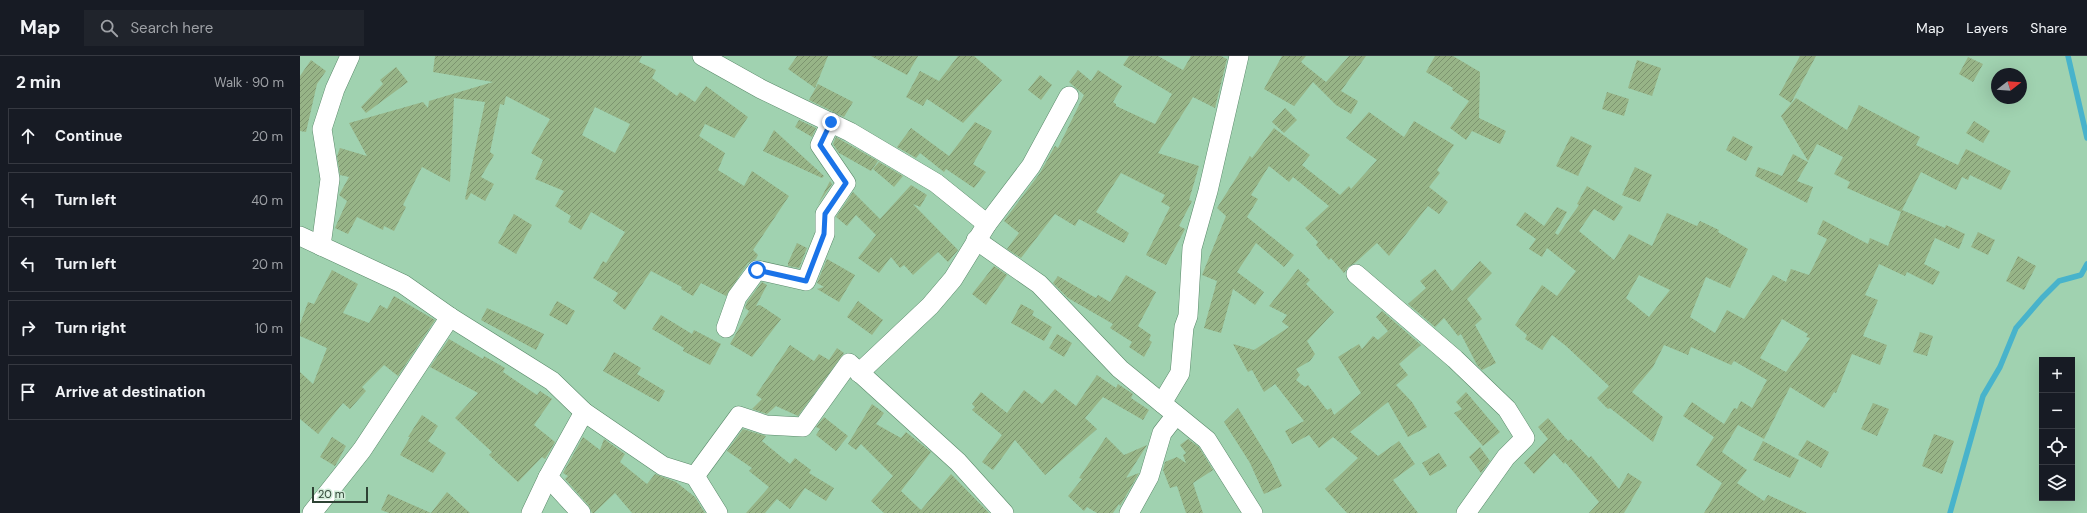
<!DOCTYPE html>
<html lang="en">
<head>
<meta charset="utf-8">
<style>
	body { margin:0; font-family:"DM Sans",sans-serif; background:#20242c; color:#f1f3f6 }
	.controls { position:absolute; right:12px; bottom:12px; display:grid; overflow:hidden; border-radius:0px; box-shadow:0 4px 16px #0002 }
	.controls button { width:36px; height:36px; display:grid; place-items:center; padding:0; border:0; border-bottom:1px solid #363941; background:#171b24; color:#f1f3f6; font:20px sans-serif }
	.compass { position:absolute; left:1691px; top:12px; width:36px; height:36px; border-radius:50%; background:#171b24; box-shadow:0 4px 16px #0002; rotate:73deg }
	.scale { position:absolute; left:12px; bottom:10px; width:56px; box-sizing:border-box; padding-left:4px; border:2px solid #2e4234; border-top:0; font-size:11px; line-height:14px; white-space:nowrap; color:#2e4234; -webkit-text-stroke:3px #d3ecda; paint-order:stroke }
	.stop { position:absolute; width:12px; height:12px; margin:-9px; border:3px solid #1a73e8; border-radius:50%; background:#fff }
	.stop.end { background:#1a73e8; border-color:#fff; box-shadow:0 1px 4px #0008 }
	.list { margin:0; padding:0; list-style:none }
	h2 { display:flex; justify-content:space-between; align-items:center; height:52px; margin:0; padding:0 16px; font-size:17px }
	h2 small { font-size:13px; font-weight:400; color:#9ea1a6 }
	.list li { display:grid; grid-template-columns:26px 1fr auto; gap:12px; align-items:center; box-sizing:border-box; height:56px; margin:0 8px 8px; padding:0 8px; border:1px solid #363941; border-radius:0px }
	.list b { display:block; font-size:15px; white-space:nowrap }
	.list em { font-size:13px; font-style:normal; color:#9ea1a6 }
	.icon { flex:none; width:22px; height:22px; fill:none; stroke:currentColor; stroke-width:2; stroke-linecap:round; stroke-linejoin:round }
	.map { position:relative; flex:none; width:1787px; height:457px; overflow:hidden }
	header { display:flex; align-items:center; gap:24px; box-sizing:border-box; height:56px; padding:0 20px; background:#171b24; border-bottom:1px solid #363941 }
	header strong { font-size:19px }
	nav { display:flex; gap:22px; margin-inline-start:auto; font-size:14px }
	.search { width:280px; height:36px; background:#20242c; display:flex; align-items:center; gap:10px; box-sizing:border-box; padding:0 14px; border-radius:0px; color:#9ea1a6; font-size:15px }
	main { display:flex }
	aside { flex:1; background:#171b24 }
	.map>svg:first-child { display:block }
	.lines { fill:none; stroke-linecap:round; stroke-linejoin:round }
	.stream { stroke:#48b3cb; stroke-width:5.5 }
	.building { fill:url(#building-hatch); fill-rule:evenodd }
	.minor-casing { stroke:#598969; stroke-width:20 }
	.minor { stroke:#fff; stroke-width:19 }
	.route { stroke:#1a73e8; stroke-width:5 }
</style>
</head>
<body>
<header>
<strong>Map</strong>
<div class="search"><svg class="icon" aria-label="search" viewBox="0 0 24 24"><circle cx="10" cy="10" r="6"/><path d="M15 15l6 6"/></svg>Search here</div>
<nav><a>Map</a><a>Layers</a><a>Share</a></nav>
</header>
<main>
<aside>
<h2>2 min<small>Walk · 90 m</small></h2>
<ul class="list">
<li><svg class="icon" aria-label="ahead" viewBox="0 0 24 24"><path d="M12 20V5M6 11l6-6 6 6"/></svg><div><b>Continue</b></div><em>20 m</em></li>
<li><svg class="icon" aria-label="left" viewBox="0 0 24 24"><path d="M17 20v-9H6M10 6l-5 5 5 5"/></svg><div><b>Turn left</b></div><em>40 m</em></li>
<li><svg class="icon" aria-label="left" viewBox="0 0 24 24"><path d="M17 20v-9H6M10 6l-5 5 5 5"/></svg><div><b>Turn left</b></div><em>20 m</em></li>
<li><svg class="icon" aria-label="right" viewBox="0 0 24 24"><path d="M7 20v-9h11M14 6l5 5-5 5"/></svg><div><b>Turn right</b></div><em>10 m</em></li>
<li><svg class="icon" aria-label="arrive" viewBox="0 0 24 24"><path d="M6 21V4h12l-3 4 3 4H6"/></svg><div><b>Arrive at destination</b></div></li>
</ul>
</aside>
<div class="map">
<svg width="1787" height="457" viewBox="0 0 1787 457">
	<defs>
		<pattern id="building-hatch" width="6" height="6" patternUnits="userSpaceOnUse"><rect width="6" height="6" fill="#97b487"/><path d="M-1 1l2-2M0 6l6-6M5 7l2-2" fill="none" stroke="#7c946f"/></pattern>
	</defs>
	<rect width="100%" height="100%" fill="#a0d2b0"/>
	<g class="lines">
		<g class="stream">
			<path d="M1768 0 1787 82"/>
			<path d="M1650 457 1683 340 1700 311 1716 272 1742 242 1759 225 1781 219 1787 208"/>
		</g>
	</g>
	<g class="building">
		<path d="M135 0H342L339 6 356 14 352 22 377 40 380 36 395 46 406 30 448 61 434 82 405 68 399 80 425 97 418 114 444 130 452 115 489 140 453 194 458 199 456 203 448 207 426 240 401 227 393 240 381 233 382 231 351 215 325 254 313 245 318 237 293 222 303 205 306 207 325 176 291 156 281 174 268 166 271 160 255 150 264 135 235 123 243 104 231 97 250 63 206 40 204 49 200 48 190 96 194 99 181 121 194 128 185 145 171 137 167 144 165 143 185 46 154 42 150 126 122 111 103 149 106 151 94 175 84 170 83 174 57 161 48 178 35 172 47 145 39 139 49 121 40 119 37 100 40 92 67 100 49 67 123 46 128 52 129 45 193 26 133 16ZM295 51 330 68 315 97 282 79Z"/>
		<path d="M497 0H528L515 32 488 13Z"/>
		<path d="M571 0H618L607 19Z"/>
		<path d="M658 0H674L702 24 663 67 627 43 623 50 606 41 620 15 639 25Z"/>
		<path d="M829 0H858L883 14 891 0H921L927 3 915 52 893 41 858 97 899 110 889 144 892 145 879 170 885 173 866 209 846 199 870 151 861 146 865 139 821 117 796 156 829 177 824 187 779 163 775 170 755 158 721 202 707 193 719 177 704 165 740 117 755 90 758 92 784 39 769 26 778 14 791 25 798 14 822 30 813 46 816 48V50L855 68 872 38 823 9Z"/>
		<path d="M982 0H1006L1001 6 1026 26 1049 0H1066L1041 35 1058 45 1051 58 1036 49 1013 26 994 50 964 33Z"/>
		<path d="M1135 0H1153L1180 16 1179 62 1206 75 1200 88 1172 75 1166 84 1150 72 1169 45 1152 34 1153 32 1126 16Z"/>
		<path d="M1500 0H1516L1491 47 1479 39Z"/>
		<path d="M1668 1 1683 8 1673 26 1659 18Z"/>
		<path d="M11 4 26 15 17 28 6 76 0 75V20Z"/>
		<path d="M1337 4 1361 12 1352 40 1328 32Z"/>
		<path d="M96 11 108 26 66 57 61 51 83 28 80 24Z"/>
		<path d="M740 19 752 29 741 44 728 34Z"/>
		<path d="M518 28 553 46 544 61 509 44Z"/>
		<path d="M1307 36 1329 43 1324 60 1302 53Z"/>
		<path d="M1496 42 1547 74 1559 49 1620 81 1616 89 1658 109 1666 93 1711 115 1701 134 1670 119 1668 124 1662 121 1656 134 1621 116 1602 154 1645 172 1646 169 1665 178 1659 193 1635 182 1624 208 1640 216 1633 229 1607 216 1605 220 1579 208 1565 239 1578 244 1563 280 1587 289 1580 309 1552 298 1536 337 1534 336 1524 352 1490 331 1464 383 1438 369 1422 396 1447 414 1437 427 1464 445 1468 439 1507 457H1404L1422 427 1396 409 1414 381 1383 360 1392 346 1424 368 1434 352 1437 353 1441 345 1452 352 1467 324 1434 305 1431 309 1391 291 1388 299 1364 289 1353 311 1332 336 1363 361 1353 386 1310 352 1308 353 1297 342 1309 330 1266 290 1252 279 1242 294 1225 283 1227 279 1215 269 1242 229 1257 240 1276 215 1247 192 1242 201 1229 193 1236 183 1216 169 1225 156 1244 170 1257 151 1267 156 1255 177 1258 179 1279 149 1277 148 1287 130 1323 151 1314 165 1294 153 1279 175 1314 204 1329 178 1352 190 1367 157 1397 170 1400 165 1419 174 1418 176 1448 193 1430 232 1406 221 1390 261 1415 277 1427 254 1444 263 1473 219 1486 226 1491 213 1509 219 1527 183 1517 178 1523 164 1568 188 1570 182 1588 190 1601 156 1547 132 1550 126 1534 118 1543 101 1517 88 1508 105 1481 60ZM1339 219 1370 234 1349 261 1326 242ZM1482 263 1508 278 1506 281 1510 282 1486 316 1460 302Z"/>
		<path d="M985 52 997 64 984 77 972 66Z"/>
		<path d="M1069 56 1104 81 1114 65 1154 89 1137 114 1140 117 1129 131 1148 146 1139 158 1128 150 1089 200 1077 187 1055 207 1048 211 1044 217 1031 202 1029 204 1016 189 1018 186 1005 172 1029 150 993 121 989 126 969 110 951 139 958 143 947 161 994 199 984 211 956 187 937 216 964 236 955 249 933 233 921 277 904 272 917 225 902 219 926 160 917 152 950 100 952 102 974 72 1010 99 1002 109 1040 139 1049 130 1051 133 1077 104 1046 82Z"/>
		<path d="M499 64 516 72 512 81 495 71Z"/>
		<path d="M1674 65 1690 75 1683 87 1666 77Z"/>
		<path d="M675 66 692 75 673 108 686 116 674 132 646 113 644 116 620 97 616 102 597 91 611 72 649 100Z"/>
		<path d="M474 74 524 120 522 122 463 95Z"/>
		<path d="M1271 80 1292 90 1278 120 1256 110Z"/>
		<path d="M1433 80 1453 91 1446 105 1426 94Z"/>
		<path d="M536 81 578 105 571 115 539 97 533 88Z"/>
		<path d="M1493 98 1508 106 1497 125 1513 131 1507 147 1455 120 1458 111 1482 120Z"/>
		<path d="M579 106 603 120 594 131 573 113Z"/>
		<path d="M1335 111 1352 119 1340 146 1322 139Z"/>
		<path d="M530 125 532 128 518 148Z"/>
		<path d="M611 129 627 139 620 151 613 148 658 194 648 206 638 196 613 219 604 209 600 212 591 201 579 217 558 202 576 179 556 159 547 170 536 161 553 136 580 163Z"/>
		<path d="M214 158 232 169 216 198 198 187Z"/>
		<path d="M1678 176 1695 184 1688 199 1671 191Z"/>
		<path d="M497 187 507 192 499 212 488 210V207Z"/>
		<path d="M1718 200 1736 210 1724 234 1706 225Z"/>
		<path d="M527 203 555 219 539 246 517 233 524 231 517 227Z"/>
		<path d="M1180 205 1192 217 1167 243 1182 263 1175 269 1196 307 1182 314 1177 309 1161 278 1158 280 1144 262 1135 271 1108 248 1126 232 1120 225 1135 213 1152 235Z"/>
		<path d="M694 210 707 219 686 249 672 238Z"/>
		<path d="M998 213 1010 224 1006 228 1034 256 1007 285 1015 298 1010 305 996 313 1000 319 996 324 1005 331 1008 329 1027 354 1031 352 1034 359 1061 337 1038 301 1059 288 1062 293 1073 280 1078 284 1088 275 1076 261 1082 255 1121 289 1099 308 1108 319 1096 329 1112 346 1127 371 1108 381 1088 346 1050 376 1078 400 1099 385 1115 408 1093 424 1118 457H1047L1025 433 1058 402 1033 381 1019 392 1009 379 992 388 985 375 1004 365 975 328 964 336 952 314 948 316 933 288 954 294 989 271 982 266 987 259 969 250Z"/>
		<path d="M32 214 58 228 43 257 69 267 80 249 87 253 94 240 135 264 98 320 84 309 62 331 66 335 50 353 43 347 18 378 0 363V316L13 328 27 292 0 280V268L8 246 14 248Z"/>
		<path d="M826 219 856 236 838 270 851 279 849 284 852 286 844 301 829 291 832 286 810 272 813 268 768 242 753 227 758 220 796 242 798 239 810 246Z"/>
		<path d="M462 226 467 229 456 250 460 249 481 263 452 301 430 288 449 255 445 252 447 246Z"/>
		<path d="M257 245 275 255 267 269 249 259Z"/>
		<path d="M558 245 583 264 572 279 547 261Z"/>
		<path d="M721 248 734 255 732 259 752 271 744 285 711 267Z"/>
		<path d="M187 252 244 278 236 294 181 264Z"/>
		<path d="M361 259 392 278 394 274 421 288 410 309 383 295 384 292 352 273Z"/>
		<path d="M1620 276 1633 280 1627 300 1613 296Z"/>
		<path d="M757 278 772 287 764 301 749 292Z"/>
		<path d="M149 283 183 303 184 300 205 312 203 316 237 339 240 335 252 343 234 369 255 386 245 403 242 401 218 426 189 399 192 396 155 362 178 337 130 311Z"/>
		<path d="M490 289 514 305 519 298 529 304 537 292 544 297 498 360 476 350 467 358 452 353 462 343 456 339Z"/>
		<path d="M314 296 341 312 337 318 365 335 359 346 303 315Z"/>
		<path d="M797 319 816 332 818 328 833 338 831 342 849 354 843 364 803 341 785 362 797 373 745 419 715 384 693 414 682 406 702 379 672 354 675 351 672 348 681 336 707 357 724 334 742 348 755 333 776 350Z"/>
		<path d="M1166 336 1200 376 1183 390 1154 357 1162 353 1156 346Z"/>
		<path d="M1573 347 1589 353 1577 380 1561 373Z"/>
		<path d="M572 348 584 357 576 368 601 382 606 376 631 396 601 435 621 454 651 418 689 457H584L571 445 593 420 561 388 556 394 548 388Z"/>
		<path d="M938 352 971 406 982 430 964 438 950 407 924 366Z"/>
		<path d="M122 359 138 370 128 385 146 397 133 417 100 399 110 381H108Z"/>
		<path d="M524 361 548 380 536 395 516 379 520 373 516 371Z"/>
		<path d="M1248 362 1268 385 1271 383 1289 402 1291 400 1319 433 1328 417 1342 426 1324 457H1289L1299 446 1265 406 1264 408 1254 397 1234 418 1224 407 1248 383 1238 371Z"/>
		<path d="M443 373 466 380 462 385 490 408 495 402 511 414 509 417 534 432 526 445 505 432 490 453 477 443 465 457H446L469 431 449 415 452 412 427 395Z"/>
		<path d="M1634 378 1654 385 1642 418 1622 410Z"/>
		<path d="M32 381 46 390 35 410 20 401Z"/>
		<path d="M283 381 300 394 304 383 325 398 320 406 347 428 355 418 376 426 395 441 405 457H332L315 437 294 457H292L289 450 265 423 268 420 263 417Z"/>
		<path d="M806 381 824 399 847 389 826 422 839 417 820 450 819 448 813 457H797L787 451 784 455 768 440 782 423 779 422Z"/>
		<path d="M888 383 899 391 913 414 893 427 903 457H886L877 430 870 432 863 414 865 406 877 401 886 407 883 399 886 397 880 389Z"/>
		<path d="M1507 384 1529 396 1521 412 1498 399Z"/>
		<path d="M1463 385 1499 404 1490 422 1453 404Z"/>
		<path d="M1180 391 1190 405 1181 417 1169 401Z"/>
		<path d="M1139 397 1147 410 1130 420 1122 407Z"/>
		<path d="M147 436 170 457H89L81 454 88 438 131 457Z"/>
	</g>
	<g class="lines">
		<defs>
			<g id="minor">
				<path d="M402 0 461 33 550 76 636 127 687 168"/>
				<path d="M0 180 103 228 150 261 252 325 284 356 363 410 395 420 418 457"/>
				<path d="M676 184 739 228 820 313 907 384 953 457"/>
				<path d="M21 190 30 123 22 73 35 33 50 0"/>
				<path d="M1056 218 1155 303 1207 353 1225 382 1206 401 1166 457"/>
				<path d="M426 272 437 241 457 214 506 225 525 178V158L546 127 520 89 531 66"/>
				<path d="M559 317 630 250 653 223 687 168 731 110 769 40"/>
				<path d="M862 347 880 317 884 271 888 260 892 192 908 135 939 0"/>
				<path d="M395 420 439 360 466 369 503 371 549 307 658 406 704 457"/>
				<path d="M12 457 62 394 150 261"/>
				<path d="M231 457 248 421"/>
				<path d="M281 457 248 421 284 356"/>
				<path d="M829 457 849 421 862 377 876 359"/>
			</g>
		</defs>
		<use href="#minor" class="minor-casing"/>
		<use href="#minor" class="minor"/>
	</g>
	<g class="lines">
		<path class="route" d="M457 214 506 225 524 178 525 158 546 127 520 89 531 66"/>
	</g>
</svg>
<div class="controls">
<button>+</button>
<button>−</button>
<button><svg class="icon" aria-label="locate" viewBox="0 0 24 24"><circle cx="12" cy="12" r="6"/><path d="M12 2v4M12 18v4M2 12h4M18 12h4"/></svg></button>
<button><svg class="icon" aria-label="layers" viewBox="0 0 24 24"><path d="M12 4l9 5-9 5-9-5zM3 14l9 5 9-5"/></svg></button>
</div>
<svg class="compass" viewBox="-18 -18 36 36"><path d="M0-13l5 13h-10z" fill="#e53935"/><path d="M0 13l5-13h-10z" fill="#9ea1a6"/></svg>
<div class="scale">20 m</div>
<div class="stop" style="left:457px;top:214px"></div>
<div class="stop end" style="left:531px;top:66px"></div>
</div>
</main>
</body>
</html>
